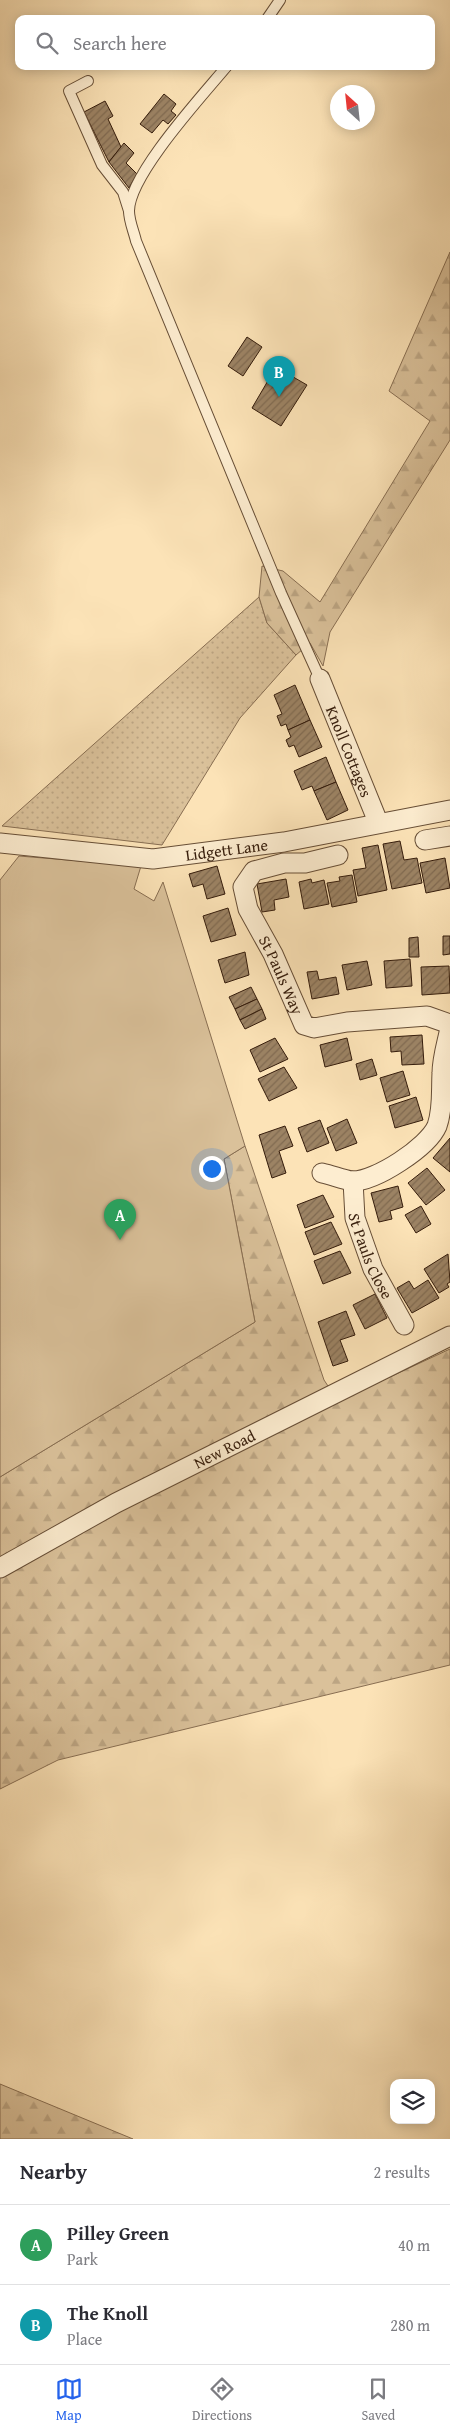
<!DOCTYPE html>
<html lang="en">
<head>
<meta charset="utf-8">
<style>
	body { margin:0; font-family:"Gentium Book Plus",serif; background:#f2f2f3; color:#2b2b33 }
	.controls { position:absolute; right:15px; bottom:15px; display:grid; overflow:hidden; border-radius:10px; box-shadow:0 2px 12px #0003 }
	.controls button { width:45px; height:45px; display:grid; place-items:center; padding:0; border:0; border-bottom:1px solid #e1e1e2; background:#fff; color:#2b2b33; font:25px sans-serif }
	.compass { position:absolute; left:330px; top:85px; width:45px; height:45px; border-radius:50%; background:#fff; box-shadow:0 2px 12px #0003; rotate:333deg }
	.you { position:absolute; left:211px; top:1168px; width:18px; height:18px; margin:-12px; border:4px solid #fff; border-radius:50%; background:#1a73e8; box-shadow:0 0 0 8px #1a73e833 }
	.badge { display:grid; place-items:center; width:32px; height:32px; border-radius:50%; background:#2563eb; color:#fff; font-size:16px; font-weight:700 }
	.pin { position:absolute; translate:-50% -41px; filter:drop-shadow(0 1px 2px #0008) }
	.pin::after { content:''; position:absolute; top:26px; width:18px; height:15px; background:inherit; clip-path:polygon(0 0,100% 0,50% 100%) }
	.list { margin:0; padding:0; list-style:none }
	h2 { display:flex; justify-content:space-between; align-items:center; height:65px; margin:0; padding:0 20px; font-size:21px }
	h2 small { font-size:16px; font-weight:400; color:#7c7c81 }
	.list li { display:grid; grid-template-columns:32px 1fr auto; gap:15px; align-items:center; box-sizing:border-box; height:80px; padding:0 20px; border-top:1px solid #e1e1e2 }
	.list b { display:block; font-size:19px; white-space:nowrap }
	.list p { margin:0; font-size:16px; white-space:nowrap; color:#7c7c81 }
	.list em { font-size:16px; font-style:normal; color:#7c7c81 }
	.icon { flex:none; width:28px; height:28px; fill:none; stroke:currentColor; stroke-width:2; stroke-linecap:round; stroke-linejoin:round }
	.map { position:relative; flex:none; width:450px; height:2139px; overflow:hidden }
	.search { position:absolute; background:#fff; box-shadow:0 2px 12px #0003; left:15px; right:15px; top:15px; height:55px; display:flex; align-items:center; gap:12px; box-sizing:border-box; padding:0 18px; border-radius:10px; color:#7c7c81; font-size:19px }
	.sheet { height:225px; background:#fff }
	nav { display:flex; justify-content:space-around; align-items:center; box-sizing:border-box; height:70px; border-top:1px solid #e1e1e2; background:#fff; font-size:14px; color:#7c7c81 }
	nav a { display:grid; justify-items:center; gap:2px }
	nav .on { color:#2563eb }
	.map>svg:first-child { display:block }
	.grass { fill:url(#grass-dots); stroke:#886e52 }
	.forest { fill:url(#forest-firs); stroke:#886e52 }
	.park { fill:#dac19a; stroke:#886e52 }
	.building { fill:url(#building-hatch); stroke:#351c0b }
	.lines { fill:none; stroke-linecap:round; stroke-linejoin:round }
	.service-casing { stroke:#674e36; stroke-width:12 }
	.minor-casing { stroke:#674e36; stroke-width:21 }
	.service { stroke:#fdedd0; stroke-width:10 }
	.minor { stroke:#fdedd0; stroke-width:19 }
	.labels { text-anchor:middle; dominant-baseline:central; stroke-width:5; stroke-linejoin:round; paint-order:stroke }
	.street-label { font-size:16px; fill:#351c0b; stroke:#fdedd0 }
</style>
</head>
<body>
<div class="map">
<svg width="450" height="2139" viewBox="0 0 450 2139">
	<defs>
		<pattern id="grass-dots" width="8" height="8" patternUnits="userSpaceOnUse" patternTransform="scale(1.25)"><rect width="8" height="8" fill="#dac19a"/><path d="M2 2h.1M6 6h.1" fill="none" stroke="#bca583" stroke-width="1.8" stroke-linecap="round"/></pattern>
		<pattern id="forest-firs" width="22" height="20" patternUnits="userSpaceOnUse" patternTransform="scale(1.25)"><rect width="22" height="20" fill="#dac19a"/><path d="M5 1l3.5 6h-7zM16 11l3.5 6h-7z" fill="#bca583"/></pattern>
		<pattern id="building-hatch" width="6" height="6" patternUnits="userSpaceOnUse" patternTransform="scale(1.25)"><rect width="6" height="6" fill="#9c8364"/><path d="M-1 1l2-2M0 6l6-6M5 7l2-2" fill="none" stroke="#806a51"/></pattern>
	</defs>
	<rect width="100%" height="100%" fill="#fce3b7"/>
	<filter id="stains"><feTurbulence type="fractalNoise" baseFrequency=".004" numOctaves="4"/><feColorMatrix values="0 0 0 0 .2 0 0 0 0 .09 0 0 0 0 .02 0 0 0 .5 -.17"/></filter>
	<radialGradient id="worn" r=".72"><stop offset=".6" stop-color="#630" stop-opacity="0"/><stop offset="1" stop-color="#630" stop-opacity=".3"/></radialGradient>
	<path class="grass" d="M259 597 267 623 296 655 240 718 162 845 2 826Z"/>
	<g class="forest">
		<path d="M450 252V440L330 632 323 666 310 643 296 655 267 623 259 597 262 566 283 571 320 602 430 421 389 391Z"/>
		<path d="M245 1146 324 1380 338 1401 450 1349V1665L58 1760 0 1789V1477L255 1322 224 1159Z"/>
		<path d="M0 2084 133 2139H0Z"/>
	</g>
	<path class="park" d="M19 856 141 866 134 889 154 901 163 882 245 1146 224 1159 255 1322 0 1477V880Z"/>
	<g class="building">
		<path d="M164 94 176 104 171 111 176 115 168 124 163 120 152 133 140 124Z"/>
		<path d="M105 101 113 116 108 119 121 147 109 162 84 112Z"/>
		<path d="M124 143 134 153 126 163 137 174 129 188 109 162Z"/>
		<path d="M247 337 262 347 243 376 228 366Z"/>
		<path d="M276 367 307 385 281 426 252 408Z"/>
		<path d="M295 685 310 720 288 730 286 724 281 726 277 716 282 714 274 695Z"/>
		<path d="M310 720 322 747 299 757 294 745 289 747 286 740 291 737 288 730Z"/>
		<path d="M326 757 336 782 314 791 312 786 302 790 294 771Z"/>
		<path d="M336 782 348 810 327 820 314 791Z"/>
		<path d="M400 841 404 860 417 858 422 883 392 889 383 844Z"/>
		<path d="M378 845 387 890 358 896 353 870 366 868 362 848Z"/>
		<path d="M445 858 450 888 426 893 420 863Z"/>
		<path d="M217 866 225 894 207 899 203 884 193 887 189 874Z"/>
		<path d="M352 875 357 902 332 907 327 883 340 881 339 877Z"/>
		<path d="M286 879 289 897 274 900 275 910 262 912 257 884Z"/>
		<path d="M311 879 312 883 324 880 329 904 304 909 299 882Z"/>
		<path d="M228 908 236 935 211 942 203 916Z"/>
		<path d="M443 936H450V954L443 955Z"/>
		<path d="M418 937 419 957H409V938Z"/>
		<path d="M245 952 249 975 225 983 218 960Z"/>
		<path d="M410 959 412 986 386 988 384 961Z"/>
		<path d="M367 961 372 985 347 990 342 965Z"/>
		<path d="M449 966 450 993 422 995 421 967Z"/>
		<path d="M317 971 319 980 336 977 339 994 312 999 307 972Z"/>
		<path d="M251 987 257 999 235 1009 229 997Z"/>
		<path d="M257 999 262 1009 240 1020 235 1009Z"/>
		<path d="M262 1009 266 1019 245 1029 240 1020Z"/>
		<path d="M422 1035 424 1064 402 1065 401 1051 391 1052 390 1037Z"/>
		<path d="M275 1038 288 1059 260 1072 250 1050Z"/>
		<path d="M347 1038 352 1060 325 1067 320 1045Z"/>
		<path d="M372 1059 377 1075 360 1080 356 1064Z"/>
		<path d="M284 1067 297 1088 269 1101 258 1079Z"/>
		<path d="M403 1071 410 1095 387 1102 380 1078Z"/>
		<path d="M416 1097 423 1120 395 1128 389 1106Z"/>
		<path d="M347 1119 357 1143 336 1151 327 1128Z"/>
		<path d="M320 1120 329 1143 307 1152 298 1128Z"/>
		<path d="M285 1126 293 1146 279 1151 286 1173 272 1178 259 1135Z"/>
		<path d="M450 1138V1172L433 1158Z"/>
		<path d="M427 1168 445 1190 426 1205 408 1183Z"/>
		<path d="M398 1186 403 1207 390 1211 392 1219 379 1222 371 1193Z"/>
		<path d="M323 1195 334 1217 305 1228 297 1205Z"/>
		<path d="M421 1206 431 1224 416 1233 405 1215Z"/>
		<path d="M331 1222 342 1244 314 1255 305 1232Z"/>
		<path d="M340 1251 351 1273 323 1284 314 1261Z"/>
		<path d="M448 1254 450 1282 447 1284 449 1287 439 1293 424 1269Z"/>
		<path d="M428 1280 439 1298 412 1313 397 1288 409 1281 414 1289Z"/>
		<path d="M375 1294 387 1318 365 1329 353 1305Z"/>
		<path d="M346 1311 355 1335 340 1340 348 1361 333 1366 318 1322Z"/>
	</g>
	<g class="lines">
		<defs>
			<g id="service">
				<path d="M267 19 280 0"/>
				<path d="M227 66C203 95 129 175 129 211 129 221 134 232 136 241L281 593 320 679"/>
				<path d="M88 81 69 91 102 165 123 192 129 211"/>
			</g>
			<g id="minor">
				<path id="s1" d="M320 679 378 822"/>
				<path d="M425 840 450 836"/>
				<path id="s2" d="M0 843 153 859 284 842 450 810"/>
				<path id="s3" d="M338 855 305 863H284L254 871 243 887 248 909 273 954 304 1025 314 1028 347 1022 427 1016 450 1024"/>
				<path d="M322 1173C332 1175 343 1180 352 1181 375 1182 428 1147 437 1126 443 1109 441 1091 442 1073 442 1058 447 1043 450 1028"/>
				<path id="s4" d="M353 1181 355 1218 373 1269 404 1325"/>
				<path id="s5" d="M0 1568 116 1503 450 1336"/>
			</g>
		</defs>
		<use href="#service" class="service-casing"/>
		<use href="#minor" class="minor-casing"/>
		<use href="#service" class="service"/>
		<use href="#minor" class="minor"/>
	</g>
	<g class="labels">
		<g class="street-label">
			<text stroke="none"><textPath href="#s1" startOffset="78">Knoll Cottages</textPath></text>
			<text stroke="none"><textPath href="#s2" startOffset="228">Lidgett Lane</textPath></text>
			<text stroke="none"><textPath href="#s3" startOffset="202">St Pauls Way</textPath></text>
			<text stroke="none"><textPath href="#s4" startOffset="78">St Pauls Close</textPath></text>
			<text stroke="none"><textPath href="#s5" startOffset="254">New Road</textPath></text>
		</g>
	</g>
	<rect width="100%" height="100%" filter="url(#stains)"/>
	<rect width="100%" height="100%" fill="url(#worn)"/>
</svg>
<div class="controls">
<button><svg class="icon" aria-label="layers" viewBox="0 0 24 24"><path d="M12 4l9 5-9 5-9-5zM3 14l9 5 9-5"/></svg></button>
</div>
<svg class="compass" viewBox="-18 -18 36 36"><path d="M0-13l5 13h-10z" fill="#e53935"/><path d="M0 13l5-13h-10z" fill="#7c7c81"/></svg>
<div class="you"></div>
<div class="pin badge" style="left:120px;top:1240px;background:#2e9e5b">A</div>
<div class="pin badge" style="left:279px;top:397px;background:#0f9aa8">B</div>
<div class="search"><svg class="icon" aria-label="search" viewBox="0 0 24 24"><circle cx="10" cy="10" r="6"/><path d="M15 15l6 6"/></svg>Search here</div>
</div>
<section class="sheet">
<h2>Nearby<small>2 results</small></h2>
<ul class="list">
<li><span class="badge" style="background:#2e9e5b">A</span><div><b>Pilley Green</b><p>Park</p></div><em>40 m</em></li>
<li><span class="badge" style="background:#0f9aa8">B</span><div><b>The Knoll</b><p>Place</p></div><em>280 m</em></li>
</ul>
</section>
<nav>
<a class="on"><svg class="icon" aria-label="map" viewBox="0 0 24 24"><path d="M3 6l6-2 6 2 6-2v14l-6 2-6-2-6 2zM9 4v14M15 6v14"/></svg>Map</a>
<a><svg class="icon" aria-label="directions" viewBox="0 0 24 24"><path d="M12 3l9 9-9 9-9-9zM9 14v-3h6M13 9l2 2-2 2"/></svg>Directions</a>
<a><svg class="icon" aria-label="saved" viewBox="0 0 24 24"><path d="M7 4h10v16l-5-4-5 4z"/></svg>Saved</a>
</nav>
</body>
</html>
